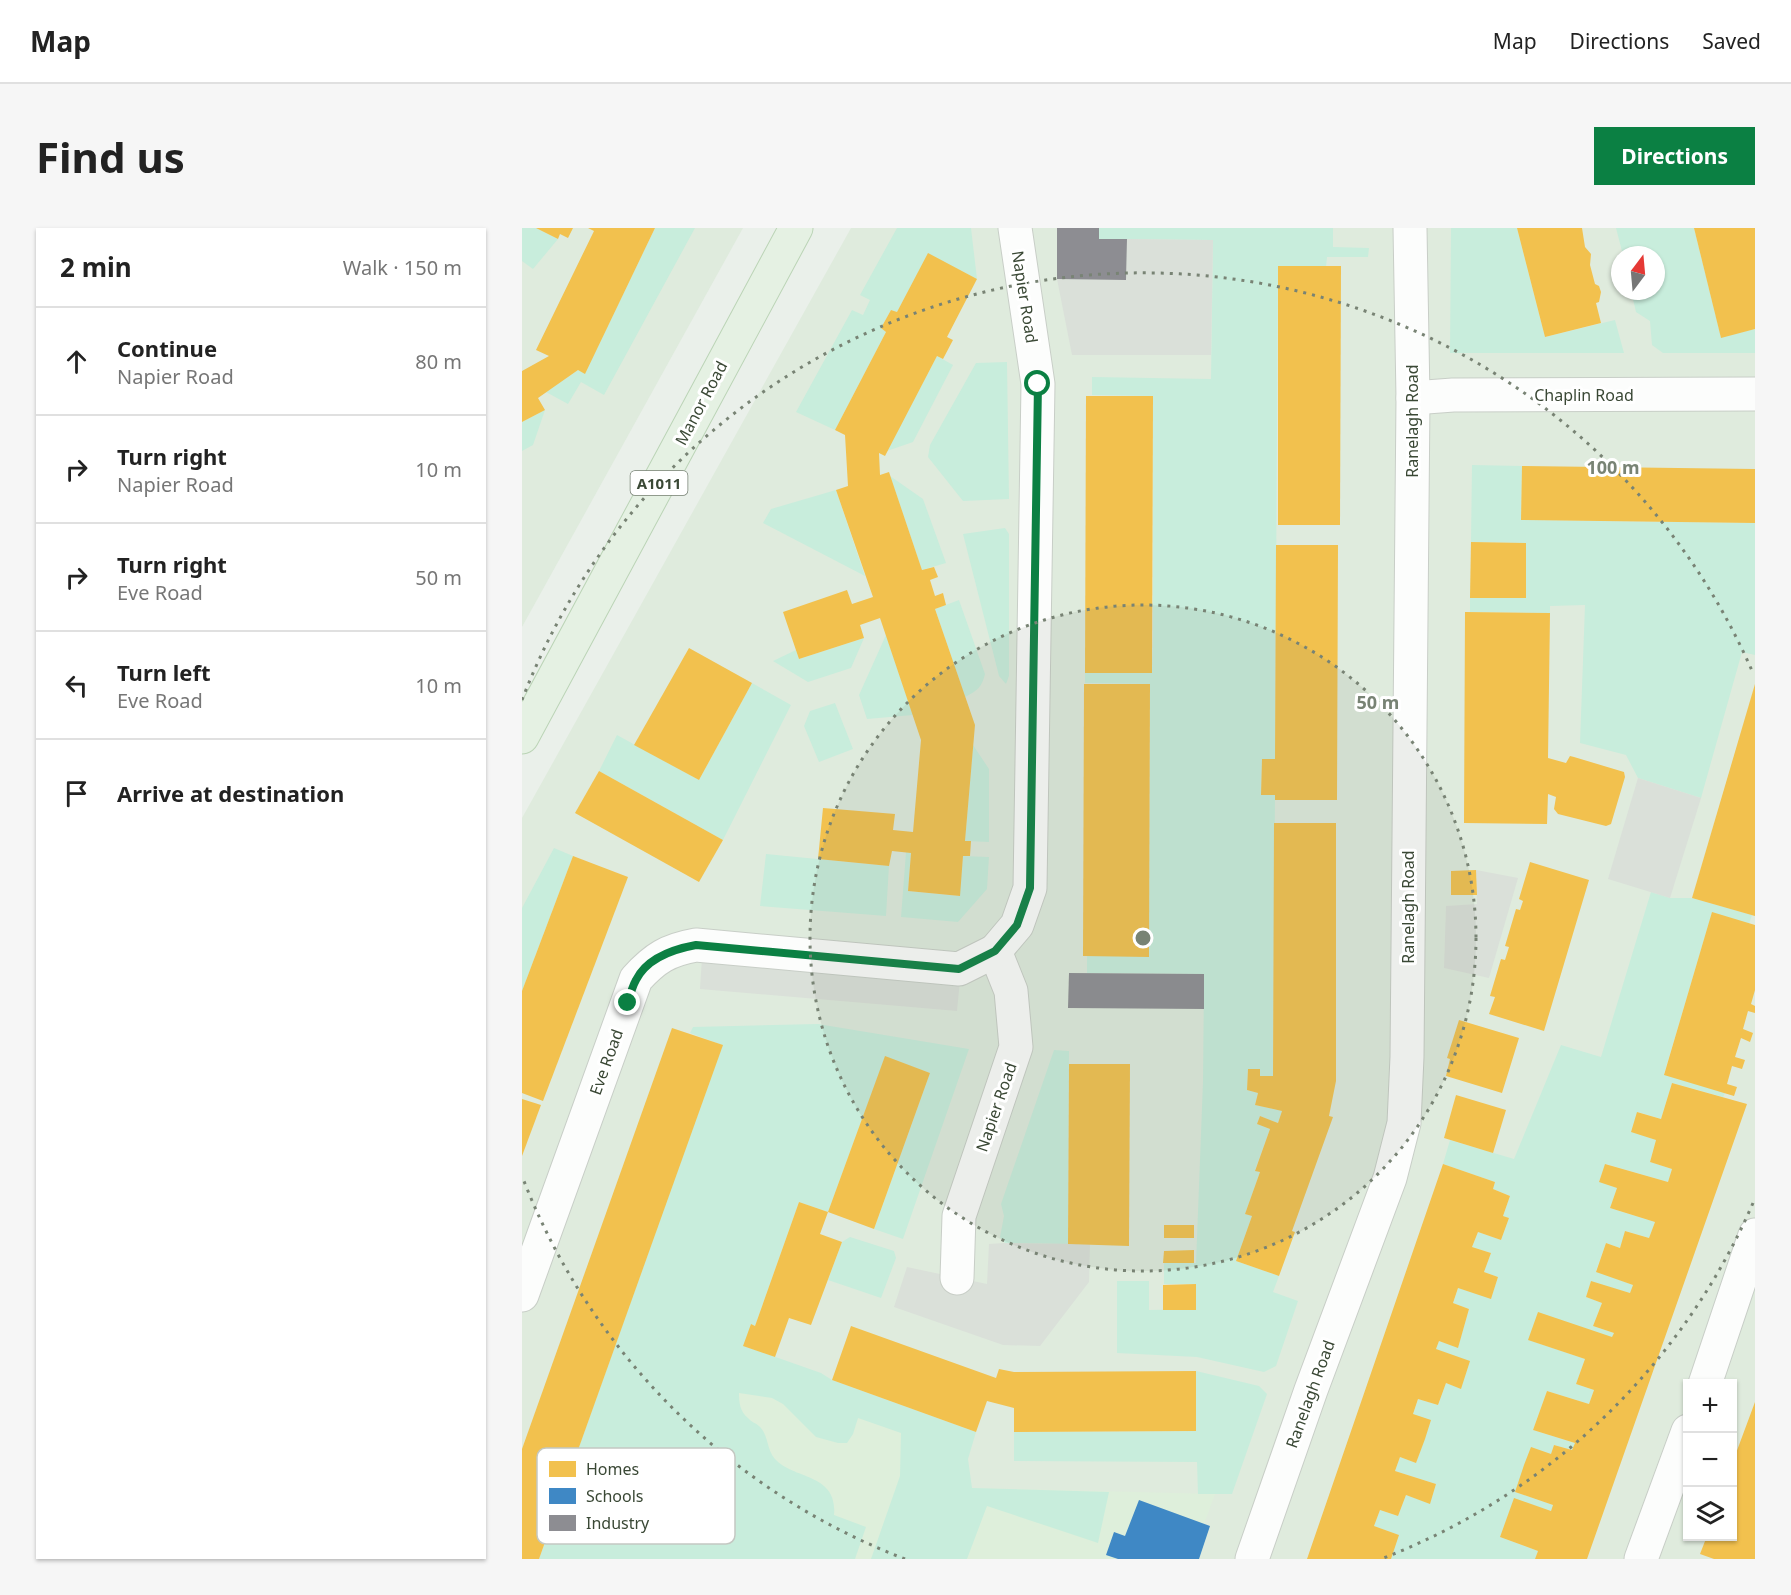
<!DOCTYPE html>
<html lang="en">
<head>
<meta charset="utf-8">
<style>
	body { margin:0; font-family:"Noto Sans",sans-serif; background:#f6f6f6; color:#222 }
	.controls { position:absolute; right:18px; bottom:18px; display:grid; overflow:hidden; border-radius:0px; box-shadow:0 2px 4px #0004 }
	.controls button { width:54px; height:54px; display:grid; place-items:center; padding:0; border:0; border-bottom:2px solid #e0e0e0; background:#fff; color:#222; font:30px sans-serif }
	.compass { position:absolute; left:1089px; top:18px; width:54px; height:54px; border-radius:50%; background:#fff; box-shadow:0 2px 4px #0004; rotate:16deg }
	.stop { position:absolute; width:18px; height:18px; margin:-14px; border:4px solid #0b8043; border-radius:50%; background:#fff }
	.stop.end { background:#0b8043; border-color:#fff; box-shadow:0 2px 6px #0008 }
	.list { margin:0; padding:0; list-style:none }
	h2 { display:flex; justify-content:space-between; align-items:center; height:78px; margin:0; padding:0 24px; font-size:26px }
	h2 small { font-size:20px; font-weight:400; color:#767676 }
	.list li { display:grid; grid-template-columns:39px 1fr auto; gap:18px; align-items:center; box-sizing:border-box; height:108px; padding:0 24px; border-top:2px solid #e0e0e0 }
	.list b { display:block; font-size:22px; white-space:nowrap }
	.list p { margin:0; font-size:20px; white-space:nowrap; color:#767676 }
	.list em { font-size:20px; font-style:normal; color:#767676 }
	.icon { flex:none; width:33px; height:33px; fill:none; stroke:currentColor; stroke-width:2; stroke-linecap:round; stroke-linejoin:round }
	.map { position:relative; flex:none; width:1233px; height:1331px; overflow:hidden; border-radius:0px }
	header { display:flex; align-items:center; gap:36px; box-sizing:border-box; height:84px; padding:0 30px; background:#fff; border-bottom:2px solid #e0e0e0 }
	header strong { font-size:28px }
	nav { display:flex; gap:33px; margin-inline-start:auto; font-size:21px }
	.intro { display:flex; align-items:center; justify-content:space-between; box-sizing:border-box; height:144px; padding:0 36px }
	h1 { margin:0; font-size:42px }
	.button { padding:15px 27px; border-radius:0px; background:#0b8043; color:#fff; font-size:21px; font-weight:700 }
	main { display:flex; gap:36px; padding:0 36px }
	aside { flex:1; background:#fff; border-radius:0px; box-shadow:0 2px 4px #0004 }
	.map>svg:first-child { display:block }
	.residential { fill:#dfebdd; fill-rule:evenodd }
	.education { fill:#deefdb }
	.green { fill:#c8eddc }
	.parking { fill:#dae0d9 }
	.homes { fill:#f2c14e }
	.schools { fill:#3f88c5 }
	.industry { fill:#8d8d92 }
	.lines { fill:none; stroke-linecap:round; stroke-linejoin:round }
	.minor-casing { stroke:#c8cec7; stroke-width:35 }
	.major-casing { stroke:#bbd4b6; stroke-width:35 }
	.minor { stroke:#fcfdfc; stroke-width:33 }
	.major { stroke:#e5f1e3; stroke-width:33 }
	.route { stroke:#0b8043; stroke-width:8 }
	.ring { fill:none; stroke:#788374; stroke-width:3; stroke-dasharray:3 6 }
	.labels { text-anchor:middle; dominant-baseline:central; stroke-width:6; stroke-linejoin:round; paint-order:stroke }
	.shield { fill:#fff; stroke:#757f72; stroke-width:1.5 }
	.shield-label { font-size:15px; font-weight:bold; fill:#3a4835 }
	.street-label { font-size:16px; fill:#3a4835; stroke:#fff }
	.key { fill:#fff; stroke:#c4c8c2; stroke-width:1.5 }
	.key-label { font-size:16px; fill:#3a4835 }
	.centre { fill:#788374; stroke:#fff; stroke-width:3 }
	.ring-label { font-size:18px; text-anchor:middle; font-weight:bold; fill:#788374; stroke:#fff; stroke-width:6; stroke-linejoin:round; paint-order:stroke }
</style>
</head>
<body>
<header>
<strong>Map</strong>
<nav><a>Map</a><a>Directions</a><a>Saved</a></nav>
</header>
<div class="intro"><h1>Find us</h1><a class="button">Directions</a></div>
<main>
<aside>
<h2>2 min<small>Walk · 150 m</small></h2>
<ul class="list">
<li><svg class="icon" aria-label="ahead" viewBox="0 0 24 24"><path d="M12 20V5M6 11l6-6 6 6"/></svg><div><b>Continue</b><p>Napier Road</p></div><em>80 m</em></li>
<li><svg class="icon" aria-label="right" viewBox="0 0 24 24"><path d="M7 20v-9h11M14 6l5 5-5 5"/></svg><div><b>Turn right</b><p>Napier Road</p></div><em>10 m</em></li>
<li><svg class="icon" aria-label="right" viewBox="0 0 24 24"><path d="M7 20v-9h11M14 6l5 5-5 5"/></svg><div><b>Turn right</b><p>Eve Road</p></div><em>50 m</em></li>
<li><svg class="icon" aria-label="left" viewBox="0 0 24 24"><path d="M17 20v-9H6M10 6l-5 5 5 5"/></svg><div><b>Turn left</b><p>Eve Road</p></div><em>10 m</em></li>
<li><svg class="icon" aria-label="arrive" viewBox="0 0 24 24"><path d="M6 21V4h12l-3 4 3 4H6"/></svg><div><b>Arrive at destination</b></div></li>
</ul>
</aside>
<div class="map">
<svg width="1233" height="1331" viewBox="0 0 1233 1331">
	<rect width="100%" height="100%" fill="#eaf0ea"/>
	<g class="residential">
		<path d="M0 0H221L0 399Z"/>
		<path d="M329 0H1233V1331H0V590ZM1098 27H1134V63H1098ZM1166 1156H1210V1308H1166Z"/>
	</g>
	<path class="education" d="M221 1118 253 1129 336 1189 379 1205 449 1260 693 1266 682 1296 688 1298 677 1331H106Z"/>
	<g class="green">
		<path d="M0 0H14L36 11 11 41 0 33Z"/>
		<path d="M133 0H173L82 167 59 154 46 176 24 164 56 142 63 145Z"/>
		<path d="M375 0H449L455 51 406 26 375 84 369 82 359 100 364 104 313 202 274 184 330 82 341 87 348 72 338 67Z"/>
		<path d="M577 0H811V19L847 20 846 29H805L804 39 756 38 753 531 740 532 739 566 753 567 751 848H738V841H726L725 862 736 865 733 877 760 883 756 895 738 888 735 896 748 901 733 942 738 944 723 986 730 988 714 1033 757 1048 751 1064 776 1073 754 1138 742 1144 675 1129 595 1125V1053H627V1082L674 1081V1056H642V1035H674L681 853 682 746 565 745V728H627L628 456 563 455V445H630L631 410V168L570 167V149L689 151 691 12 577 11Z"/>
		<path d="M929 0H995L1023 109 1093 92 1102 125H928Z"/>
		<path d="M1094 0H1172L1199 109 1233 101V125H1141L1130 117 1128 93 1114 84 1109 63H1134V27H1101Z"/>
		<path d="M415 128 431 137 391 214 365 223Z"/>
		<path d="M485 134 487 271 441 273 406 229 408 217 454 135Z"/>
		<path d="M23 182 11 217 0 223V194Z"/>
		<path d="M950 237 1000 238 999 292 1233 295V427L1220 424 1179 570 1116 550 1104 527 1058 515 1063 377 1028 378V385L948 384V370L1004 369V315L949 314Z"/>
		<path d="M368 248 401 271 424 335 400 342Z"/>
		<path d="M314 262 343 348 241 295 249 281Z"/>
		<path d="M483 300 487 306V448L484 456 477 448 441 306Z"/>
		<path d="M437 372 463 446C460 459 455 463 443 469L413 381Z"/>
		<path d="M364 407 391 487 345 491 337 467Z"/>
		<path d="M342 410 329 440 286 454 251 433 274 422 277 431Z"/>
		<path d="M230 455 269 477 201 612 77 543 95 507 177 552Z"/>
		<path d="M313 475 331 521 297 534 282 498 288 483Z"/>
		<path d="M451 517 467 541V614L443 613Z"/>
		<path d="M32 620 51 628 0 763V680Z"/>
		<path d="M384 624 389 625 386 663 437 668 441 628 467 629 465 661 436 694 379 689Z"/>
		<path d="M244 626 367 638 364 688 238 678Z"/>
		<path d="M1129 664 1148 670H1170L1230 687 1227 696 1190 685 1142 846 1203 865 1201 869 1150 855 1139 891 1116 884 1109 903 1134 912 1128 934 1150 941 1146 954 1084 936 1077 953 1095 960 1088 980 1133 994 1127 1010 1104 1003 1098 1020 1084 1015 1074 1043 1111 1057 1108 1065 1069 1054 1064 1069 1080 1075 1071 1098 1092 1105 1090 1109 1007 1112 1063 1131 1054 1156 1072 1162 1067 1176 1025 1163 1011 1202 1053 1215 1050 1222 1032 1217 1029 1226 993 1264 1031 1277 1029 1283 992 1271 978 1309 1016 1323 1013 1331H869L876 1307 852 1298 858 1282 876 1288 884 1267 908 1275 914 1256 873 1243 878 1229 894 1235 902 1211 891 1186 896 1171 916 1177 924 1155 938 1160 914 1121 917 1113 936 1119 947 1081 931 1075 936 1060 969 1070 976 1049 962 1044 969 1025 950 1019 956 1004 979 1012 987 990 981 988 988 968 971 961 973 954 921 936 928 912 992 931 1039 817 1079 829Z"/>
		<path d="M296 796 447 821 381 1011 352 1001 408 845 363 829 306 984 277 974 233 1098 229 1097 222 1118 299 1145 310 1152 454 1204 446 1231 450 1260 587 1264 576 1315 465 1278 445 1331H349L378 1248 379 1205 336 1190 331 1206 325 1215H316L294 1209 261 1176 250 1170 217 1165C217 1174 218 1184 226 1190 229 1194 234 1195 237 1198 247 1207 244 1221 253 1231 272 1252 316 1245 312 1287L344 1299 333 1331H17L200 817 168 805 171 799Z"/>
		<path d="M532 822 547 823 546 1016 483 1015 478 1009 482 988 479 976Z"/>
		<path d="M328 1009 372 1023 374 1030 359 1070 306 1052 320 1014Z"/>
		<path d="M674 1143 737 1158 745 1166 710 1266H676L675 1234 492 1233V1204L674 1203Z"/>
	</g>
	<g class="parking">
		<path d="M605 11 691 12 689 127H550L535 51 604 52Z"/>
		<path d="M1116 550 1179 570 1148 670 1086 651Z"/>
		<path d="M954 642 996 650 967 750 922 740 924 678 955 676Z"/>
		<path d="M180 730 438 752 435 783 178 761Z"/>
		<path d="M483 1015 568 1016 567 1054 518 1118 481 1117 372 1079 385 1039 465 1056 467 1016Z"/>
	</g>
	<g class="homes">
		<path d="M14 0H51L46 10 38 6 36 11Z"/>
		<path d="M66 0H133L63 146 56 142 16 170 23 182 0 194V143L27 128 14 122 72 3Z"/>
		<path d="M995 0H1060L1063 19 1069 26 1068 37 1073 56 1077 58 1079 64 1077 74 1074 75 1079 95 1023 109Z"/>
		<path d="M1172 0H1233V101L1199 110Z"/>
		<path d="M406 25 455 51 425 109 431 112 421 131 415 128 363 228 357 225 358 247 367 244 400 342 412 339 416 349 408 352 413 368 421 365 424 377 413 381 453 497 443 613H449L448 628H441L438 668 386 663 389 625 370 623 367 638 296 631 301 580 373 586 371 602 391 604 399 512 358 390 338 397 342 410 277 431 261 384 325 362 330 376 351 369 314 262 326 258 323 207 313 202 364 104 359 100 369 82 375 84Z"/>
		<path d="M756 38H819L818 297H756Z"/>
		<path d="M564 168H631L630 445H563Z"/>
		<path d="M1000 238 1233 241V295L999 292Z"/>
		<path d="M949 314 1004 315V370H948Z"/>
		<path d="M754 317H816L815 572H753V567H739L740 531H753Z"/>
		<path d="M943 384 1028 385 1026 530 1044 535 1048 528 1052 529 1102 544 1103 549 1089 596 1084 598 1036 586 1032 581 1034 569 1026 566 1025 596 942 595Z"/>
		<path d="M167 420 230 455 177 552 112 517Z"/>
		<path d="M562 456H628L627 729 561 728Z"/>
		<path d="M1233 456V688L1170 670Z"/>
		<path d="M77 543 201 612 177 654 53 585Z"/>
		<path d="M752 595H814V853L807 888 811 889 770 1003 773 1004 757 1048 714 1033 730 988 723 986 738 944 733 943 748 901 735 896 738 888 756 895 760 883 733 877 736 865 725 862 726 841H738V848H751Z"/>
		<path d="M51 628 106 649 21 873 0 865V763Z"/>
		<path d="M1008 634 1067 652 1022 803 967 786 973 769 968 768 979 731 983 732 987 719 983 718 994 681 998 682 1001 673 997 671Z"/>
		<path d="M954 642 955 667H929V643Z"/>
		<path d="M1190 684 1233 697V762L1229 776 1233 778V785L1226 783 1221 801 1231 805 1228 814 1219 810 1213 829 1223 832 1220 841 1210 838 1205 856 1215 859 1212 868 1142 847Z"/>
		<path d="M937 792 997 810 980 865 924 848 928 831 925 830Z"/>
		<path d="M150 800 201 817 17 1331H0V1221Z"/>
		<path d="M363 828 408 845 352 1001 306 984 298 1006 320 1014 289 1097 267 1090 253 1129 221 1118 229 1096 233 1098 277 974 306 984Z"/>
		<path d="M547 836H608L607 1018 546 1016Z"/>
		<path d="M1150 855 1225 876 1065 1331H1013L1016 1323 978 1309 992 1270 1029 1283 1031 1277 993 1264 1002 1237 1009 1219 1029 1226 1032 1217 1050 1222 1053 1215 1011 1202 1025 1163 1067 1176 1072 1162 1054 1156 1063 1131 1006 1112 1016 1084 1090 1109 1092 1105 1071 1098 1080 1075 1064 1069 1069 1053 1108 1065 1111 1057 1074 1044 1084 1015 1098 1020 1103 1003 1127 1010 1133 994 1088 980 1095 960 1077 954 1083 936 1146 954 1150 941 1128 934 1134 912 1109 904 1115 884 1139 891Z"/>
		<path d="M934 867 984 882 971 925 922 910Z"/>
		<path d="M0 871 19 877 0 928Z"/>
		<path d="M921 936 973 954 971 961 988 968 981 988 987 990 979 1012 956 1004 950 1019 969 1025 962 1044 976 1049 969 1071 936 1060 931 1075 947 1081 936 1120 917 1113 914 1121 948 1133 939 1161 924 1155 916 1177 896 1171 891 1186 909 1192 903 1211 894 1235 878 1229 873 1243 914 1256 908 1276 884 1267 876 1288 858 1282 852 1298 877 1307 869 1331H785Z"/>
		<rect x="642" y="997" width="30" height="13"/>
		<path d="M672 1022V1035H641L642 1023Z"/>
		<path d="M674 1056V1082H641V1057Z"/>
		<path d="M329 1098 474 1150 477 1141 492 1144 674 1143V1203L492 1204V1180L465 1173 454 1204 310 1152Z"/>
		<path d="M1233 1174V1331H1192L1178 1326 1185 1308H1210V1236Z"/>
	</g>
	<path class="schools" d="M617 1272 688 1298 677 1331H596L584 1327 592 1304 603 1308Z"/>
	<g class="industry">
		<path d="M535 0H577V11H605L604 52 535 51Z"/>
		<path d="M547 745 682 746V781L546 780Z"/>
	</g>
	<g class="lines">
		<defs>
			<g id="minor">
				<path d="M891 170 931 167 1233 166"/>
				<path d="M435 1050 437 988 494 819 489 763 473 723 495 697 508 660 516 156 493 0"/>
				<path d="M0 1067 114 751C133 730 146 722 174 717L437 741 473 723"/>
				<path d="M1183 1156 1233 1007"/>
				<path d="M730 1331 789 1162 868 950 882 895 885 829 891 170 888 0"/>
				<path d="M1119 1331 1166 1203"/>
			</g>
			<path id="major" d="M0 509 274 0"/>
		</defs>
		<use href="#minor" class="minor-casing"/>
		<use href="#major" class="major-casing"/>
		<use href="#minor" class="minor"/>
		<use href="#major" class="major"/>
	</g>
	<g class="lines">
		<path class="route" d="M106 775C108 767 110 759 114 752 125 730 152 721 174 717L437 741 473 723 495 697 508 660 516 156"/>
	</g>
	<circle cx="621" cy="710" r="333" fill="#788374" fill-opacity=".12"/>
	<g class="ring">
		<circle cx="621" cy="710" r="333"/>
		<path d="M1231 975A665 665 0 0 1 859 1331M383 1331A665 665 0 0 1 0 948M0 472A665 665 0 0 1 1231 445"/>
	</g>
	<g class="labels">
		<rect class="shield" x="108.5" y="243" width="57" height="24" rx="4.5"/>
		<g class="shield-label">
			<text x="137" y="255">A1011</text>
		</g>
		<g class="street-label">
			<text transform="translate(503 69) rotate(81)">Napier Road</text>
			<text x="1062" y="167">Chaplin Road</text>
			<text transform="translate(179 175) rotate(-62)">Manor Road</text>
			<text transform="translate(890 193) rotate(-90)">Ranelagh Road</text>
			<text transform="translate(886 679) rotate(-90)">Ranelagh Road</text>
			<text transform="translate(84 834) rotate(-70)">Eve Road</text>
			<text transform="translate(474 879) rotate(-71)">Napier Road</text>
			<text transform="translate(788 1166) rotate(-70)">Ranelagh Road</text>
		</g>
	</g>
	<rect x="15" y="1220" width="198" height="96" rx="9" class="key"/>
	<rect x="27" y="1233" width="27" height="16" fill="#f2c14e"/>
	<rect x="27" y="1260" width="27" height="16" fill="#3f88c5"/>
	<rect x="27" y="1287" width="27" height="16" fill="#8d8d92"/>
	<g class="key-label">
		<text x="64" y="1247">Homes</text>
		<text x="64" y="1274">Schools</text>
		<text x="64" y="1301">Industry</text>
	</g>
	<circle cx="621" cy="710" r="9" class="centre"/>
	<g class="ring-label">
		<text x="1091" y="246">100 m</text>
		<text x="856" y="481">50 m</text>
	</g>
</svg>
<div class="controls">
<button>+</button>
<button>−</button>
<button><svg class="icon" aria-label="layers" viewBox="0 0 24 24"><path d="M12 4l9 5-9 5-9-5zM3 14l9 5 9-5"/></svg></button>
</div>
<svg class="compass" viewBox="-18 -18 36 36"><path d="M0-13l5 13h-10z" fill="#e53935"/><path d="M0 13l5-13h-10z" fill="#767676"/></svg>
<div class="stop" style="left:516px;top:156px"></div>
<div class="stop end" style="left:106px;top:775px"></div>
</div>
</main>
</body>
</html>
